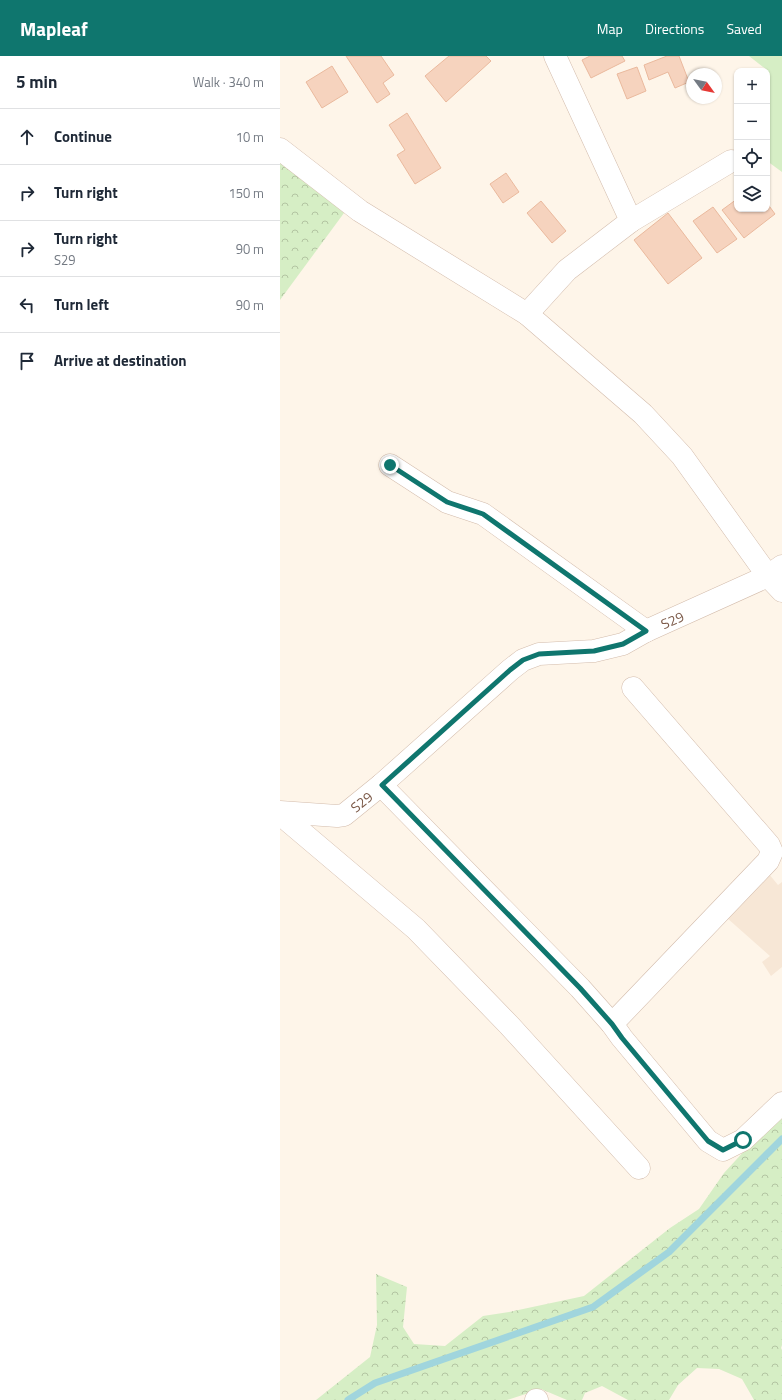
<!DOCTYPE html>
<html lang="en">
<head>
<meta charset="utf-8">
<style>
	body { margin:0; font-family:"Titillium Web",sans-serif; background:#f6f6f7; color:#1f2937 }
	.controls { position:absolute; right:12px; top:12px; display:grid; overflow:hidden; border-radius:8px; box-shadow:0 1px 3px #0004 }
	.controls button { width:36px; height:36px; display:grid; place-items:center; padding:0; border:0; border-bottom:1px solid #e0e1e3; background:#fff; color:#1f2937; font:20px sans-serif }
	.compass { position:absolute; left:406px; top:12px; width:36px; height:36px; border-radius:50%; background:#fff; box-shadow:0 1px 3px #0004; rotate:123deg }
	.stop { position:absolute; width:12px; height:12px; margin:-9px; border:3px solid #0f766e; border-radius:50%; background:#fff }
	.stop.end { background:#0f766e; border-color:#fff; box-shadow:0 1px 4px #0008 }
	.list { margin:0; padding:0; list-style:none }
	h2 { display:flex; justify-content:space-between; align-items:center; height:52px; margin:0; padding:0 16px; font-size:17px }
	h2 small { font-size:13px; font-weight:400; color:#747a83 }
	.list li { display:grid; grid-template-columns:26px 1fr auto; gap:12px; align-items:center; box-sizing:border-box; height:56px; padding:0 16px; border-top:1px solid #e0e1e3 }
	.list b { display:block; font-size:15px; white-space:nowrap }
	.list p { margin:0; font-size:13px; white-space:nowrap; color:#747a83 }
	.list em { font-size:13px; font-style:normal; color:#747a83 }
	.icon { flex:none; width:22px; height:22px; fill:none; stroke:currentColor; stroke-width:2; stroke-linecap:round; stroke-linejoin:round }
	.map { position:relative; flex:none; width:502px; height:1344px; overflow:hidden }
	header { display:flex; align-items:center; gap:24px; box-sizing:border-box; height:56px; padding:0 20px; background:#0f766e; color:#fff }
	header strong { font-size:19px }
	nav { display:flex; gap:22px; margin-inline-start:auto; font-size:14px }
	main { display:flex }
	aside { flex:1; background:#fff }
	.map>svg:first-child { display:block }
	.residential { fill:#f7e7d6 }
	.grass { fill:#d6eec5 }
	.forest { fill:url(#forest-crowns) }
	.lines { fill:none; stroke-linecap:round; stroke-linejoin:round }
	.stream { stroke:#a0d5dd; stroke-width:7 }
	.building { fill:#f6d3be; stroke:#eab99d }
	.street-casing { stroke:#d3bcac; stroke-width:23 }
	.street { stroke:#fff; stroke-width:22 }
	.route { stroke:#0f766e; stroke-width:5 }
	.labels { text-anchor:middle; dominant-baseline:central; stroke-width:3.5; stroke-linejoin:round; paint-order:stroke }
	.street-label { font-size:14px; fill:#7c5a49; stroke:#fff9f1 }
</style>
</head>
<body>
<header>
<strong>Mapleaf</strong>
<nav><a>Map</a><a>Directions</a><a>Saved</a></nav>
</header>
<main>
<aside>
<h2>5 min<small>Walk · 340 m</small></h2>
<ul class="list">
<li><svg class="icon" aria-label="ahead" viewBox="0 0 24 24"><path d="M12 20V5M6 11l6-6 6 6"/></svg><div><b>Continue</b></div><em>10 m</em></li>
<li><svg class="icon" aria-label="right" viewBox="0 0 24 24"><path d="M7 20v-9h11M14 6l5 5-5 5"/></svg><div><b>Turn right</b></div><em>150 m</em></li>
<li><svg class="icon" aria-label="right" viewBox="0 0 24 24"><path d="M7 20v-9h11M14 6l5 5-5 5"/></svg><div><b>Turn right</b><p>S29</p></div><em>90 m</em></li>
<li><svg class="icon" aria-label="left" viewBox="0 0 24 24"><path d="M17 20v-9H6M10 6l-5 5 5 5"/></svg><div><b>Turn left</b></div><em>90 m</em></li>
<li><svg class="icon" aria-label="arrive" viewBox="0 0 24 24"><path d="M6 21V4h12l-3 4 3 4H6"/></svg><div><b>Arrive at destination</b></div></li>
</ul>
</aside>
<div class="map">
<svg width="502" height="1344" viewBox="0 0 502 1344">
	<defs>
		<pattern id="forest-crowns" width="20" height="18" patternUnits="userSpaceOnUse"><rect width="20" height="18" fill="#d6eec5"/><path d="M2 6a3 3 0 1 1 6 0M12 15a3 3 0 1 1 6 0" fill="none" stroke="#b3c4a2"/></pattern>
	</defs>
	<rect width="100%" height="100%" fill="#fef5e9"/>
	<path class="residential" d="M489 818 498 829 502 826V911L491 920 482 906 490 900 447 862Z"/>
	<path class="grass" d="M469 0H502V116L487 105V14Z"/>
	<g class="forest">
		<path d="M0 100 64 157 0 244Z"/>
		<path d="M502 1058V1289L501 1292 502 1294V1344H474L462 1323 439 1313 417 1312 398 1329 389 1344H348L322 1330 305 1337 302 1344H287L261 1333 227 1344H36L90 1301 97 1269 96 1218 127 1231 123 1271 134 1288 165 1290 203 1260 229 1256 304 1240 390 1172 419 1153 444 1117 467 1092Z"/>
	</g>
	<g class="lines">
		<path class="stream" d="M68 1344 95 1327 313 1251 389 1196 502 1083"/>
	</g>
	<g class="building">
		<path d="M66 0H101L114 19 103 27 110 38 97 47Z"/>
		<path d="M169 0H206L211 5 166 46 145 20Z"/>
		<path d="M310 0H342L345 5 311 22 302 4Z"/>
		<path d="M387 0H399L409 26 395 32 388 16 369 24 364 9Z"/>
		<path d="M52 10 68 36 42 52 26 26Z"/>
		<path d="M357 11 366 35 347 43 337 18Z"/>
		<path d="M127 57 161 112 135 128 117 99 125 94 109 69Z"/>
		<path d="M226 117 239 136 223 147 210 128Z"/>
		<path d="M457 143V153H487V147L495 158 464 182 442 154Z"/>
		<path d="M261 145 286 175 272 187 247 157Z"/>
		<path d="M433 151 457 183 437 197 413 165Z"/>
		<path d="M388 157 422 202 388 228 354 184Z"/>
	</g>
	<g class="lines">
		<defs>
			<g id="street">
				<path d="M0 93 80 155 247 258 363 358 402 400 488 520 502 535"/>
				<path d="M351 165 451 105"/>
				<path d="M247 258 287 214 351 165 275 0"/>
				<path d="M110 409 167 446 203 458 366 575"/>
				<path d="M101 729 300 932 332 968 342 982 428 1085 443 1094 463 1084 502 1047"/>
				<path id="s1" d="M0 756 57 760 64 759 101 729 230 614 243 604 259 598 314 595 343 588 366 575 488 520 502 510"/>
				<path d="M0 758 136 873 229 969 359 1112"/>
				<path d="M332 968 488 805 492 796 489 789 353 632"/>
				<path d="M256 1344H257"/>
			</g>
		</defs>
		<use href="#street" class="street-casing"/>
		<use href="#street" class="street"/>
	</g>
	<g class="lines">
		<path class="route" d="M110 409 167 446 203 458 366 575 343 588 314 595 259 598 243 604 230 614 102 729 300 932 332 968 342 982 428 1085 443 1094 463 1084"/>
	</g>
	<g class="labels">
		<g class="street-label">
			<text stroke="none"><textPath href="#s1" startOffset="458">S29</textPath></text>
			<text stroke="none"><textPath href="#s1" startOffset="86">S29</textPath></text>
		</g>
	</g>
</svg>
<div class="controls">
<button>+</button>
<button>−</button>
<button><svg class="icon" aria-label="locate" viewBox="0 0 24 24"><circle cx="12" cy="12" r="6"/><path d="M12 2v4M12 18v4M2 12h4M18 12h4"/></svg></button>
<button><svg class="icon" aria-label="layers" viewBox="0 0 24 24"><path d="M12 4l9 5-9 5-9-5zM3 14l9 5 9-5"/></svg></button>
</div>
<svg class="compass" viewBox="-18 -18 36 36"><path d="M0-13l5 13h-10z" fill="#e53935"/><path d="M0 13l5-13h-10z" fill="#747a83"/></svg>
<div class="stop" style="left:463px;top:1084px"></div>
<div class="stop end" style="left:110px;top:409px"></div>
</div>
</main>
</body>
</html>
